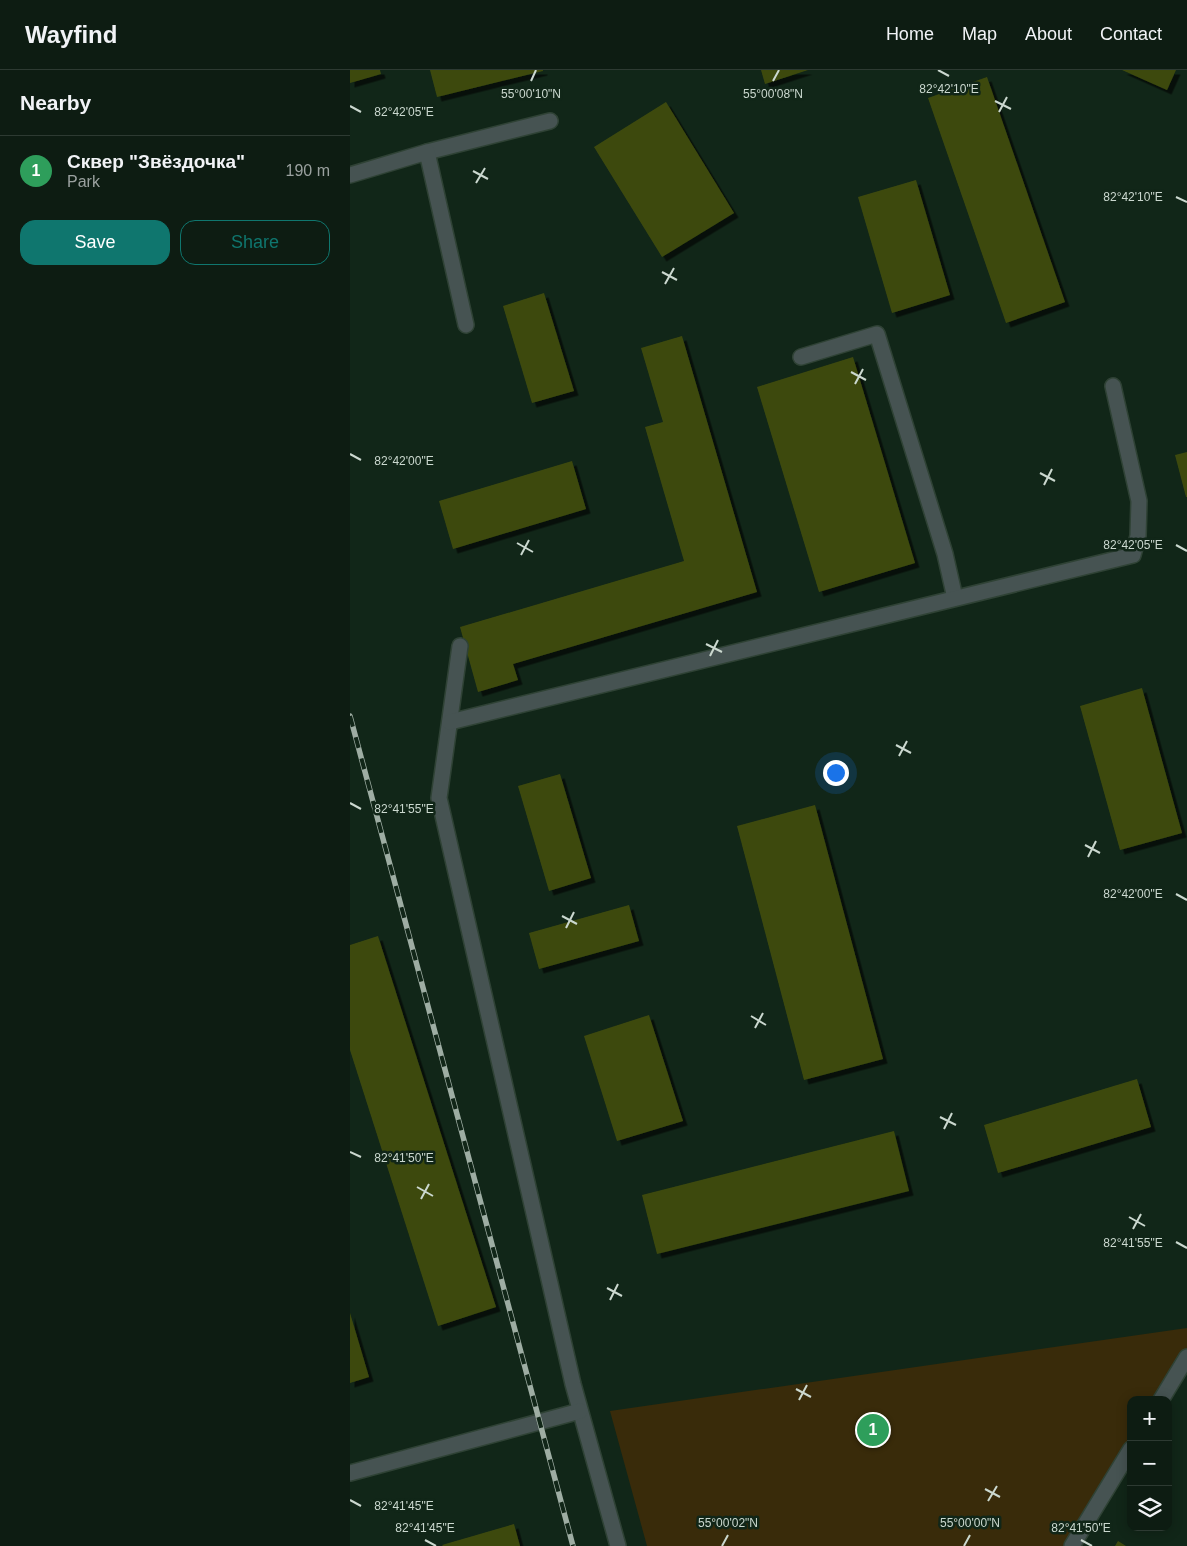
<!DOCTYPE html>
<html lang="en">
<head>
<meta charset="utf-8">
<style>
	body { margin:0; font-family:Helvetica,sans-serif; background:#1b2920; color:#f1f3f6 }
	.controls { position:absolute; right:15px; bottom:15px; display:grid; overflow:hidden; border-radius:10px; box-shadow:0 2px 12px #0003 }
	.controls button { width:45px; height:45px; display:grid; place-items:center; padding:0; border:0; border-bottom:1px solid #2d3a32; background:#0d1c12; color:#f1f3f6; font:25px sans-serif }
	.you { position:absolute; left:485px; top:702px; width:18px; height:18px; margin:-12px; border:4px solid #fff; border-radius:50%; background:#1a73e8; box-shadow:0 0 0 8px #1a73e833 }
	.badge { display:grid; place-items:center; width:32px; height:32px; border-radius:50%; background:#0f766e; color:#fff; font-size:16px; font-weight:700 }
	.pin { position:absolute; translate:-50% -50%; border:2px solid #fff; box-shadow:0 1px 5px #0006 }
	.list { margin:0; padding:0; list-style:none }
	h2 { display:flex; justify-content:space-between; align-items:center; height:65px; margin:0; padding:0 20px; font-size:21px }
	h2 small { font-size:16px; font-weight:400; color:#9aa19f }
	.list li { display:grid; grid-template-columns:32px 1fr auto; gap:15px; align-items:center; box-sizing:border-box; height:70px; padding:0 20px; border-top:1px solid #2d3a32 }
	.list b { display:block; font-size:19px; white-space:nowrap }
	.list p { margin:0; font-size:16px; white-space:nowrap; color:#9aa19f }
	.list em { font-size:16px; font-style:normal; color:#9aa19f }
	.actions { display:flex; gap:10px; padding:15px 20px }
	.actions a { flex:1; padding:11px 0; border:1px solid #0f766e; border-radius:15px; text-align:center; font-size:18px; color:#0f766e }
	.actions .main { background:#0f766e; color:#fff }
	.icon { flex:none; width:28px; height:28px; fill:none; stroke:currentColor; stroke-width:2; stroke-linecap:round; stroke-linejoin:round }
	.map { position:relative; flex:none; width:837px; height:1476px; overflow:hidden }
	header { display:flex; align-items:center; gap:30px; box-sizing:border-box; height:70px; padding:0 25px; background:#0d1c12; border-bottom:1px solid #2d3a32 }
	header strong { font-size:24px }
	nav { display:flex; gap:28px; margin-inline-start:auto; font-size:18px }
	main { display:flex }
	aside { flex:1; background:#0d1c12 }
	.map>svg:first-child { display:block }
	.green { fill:#392b0a }
	.building { fill:#3d490e; filter:url(#shadow) }
	.lines { fill:none; stroke-linecap:round; stroke-linejoin:round }
	.minor-casing { stroke:#2f4235; stroke-width:18 }
	.minor { stroke:#465352; stroke-width:15 }
	.rail-casing { stroke:#9eada3; stroke-width:5.5 }
	.rail { stroke:#112618; stroke-width:4; stroke-dasharray:11; stroke-linecap:butt }
	.ticks { fill:none; stroke:#cbd8cf; stroke-width:2 }
	.ticks-label { font-size:12px; text-anchor:middle; fill:#cbd8cf; stroke:#112618; stroke-width:5; stroke-linejoin:round; paint-order:stroke }
</style>
</head>
<body>
<header>
<strong>Wayfind</strong>
<nav><a>Home</a><a>Map</a><a>About</a><a>Contact</a></nav>
</header>
<main>
<aside>
<h2>Nearby<small></small></h2>
<ul class="list">
<li><span class="badge" style="background:#2e9e5b">1</span><div><b>Сквер &quot;Звёздочка&quot;</b><p>Park</p></div><em>190 m</em></li>
</ul>
<div class="actions"><a class="main">Save</a><a>Share</a></div>
</aside>
<div class="map">
<svg width="837" height="1476" viewBox="0 0 837 1476">
	<defs>
		<filter id="shadow"><feDropShadow dx="4.5" dy="4.5" stdDeviation="0" flood-color="#0009"/></filter>
	</defs>
	<rect width="100%" height="100%" fill="#112618"/>
	<path class="green" d="M837 1258V1287L811 1330H781V1379L722 1476H297L260 1341Z"/>
	<g class="building">
		<path d="M0 0H30L31 4 0 13Z"/>
		<path d="M80 0H193V1L87 27Z"/>
		<path d="M411 0H458L415 14Z"/>
		<path d="M772 0H826L817 20Z"/>
		<path d="M637 7 715 232 656 253 578 28Z"/>
		<path d="M316 32 384 143 312 187 244 77Z"/>
		<path d="M566 110 600 225 542 243 508 127Z"/>
		<path d="M194 223 224 321 182 333 153 236Z"/>
		<path d="M332 266 407 522 163 594 168 610 128 622 110 557 334 491 295 357 313 352 291 278Z"/>
		<path d="M503 287 565 493 469 522 407 317Z"/>
		<path d="M837 382V427H836L825 385Z"/>
		<path d="M222 391 236 439 103 479 89 431Z"/>
		<path d="M792 618 832 763 770 780 730 636Z"/>
		<path d="M210 704 241 808 199 821 168 716Z"/>
		<path d="M465 735 533 989 454 1010 387 756Z"/>
		<path d="M279 835 289 871 189 899 179 863Z"/>
		<path d="M28 866 146 1237 88 1256 0 980V875Z"/>
		<path d="M299 945 333 1051 267 1071 234 966Z"/>
		<path d="M787 1009 801 1057 648 1103 634 1055Z"/>
		<path d="M544 1061 559 1121 307 1184 292 1125Z"/>
		<path d="M0 1243 19 1307 0 1313Z"/>
		<path d="M164 1454 170 1476H93L92 1475Z"/>
		<path d="M768 1471 776 1476H765Z"/>
	</g>
	<g class="lines">
		<defs>
			<g id="minor">
				<path d="M77 82 200 51"/>
				<path d="M0 105 77 82 116 255"/>
				<path d="M451 287 527 264 595 484 605 528"/>
				<path d="M110 576 89 728 223 1314 268 1476"/>
				<path d="M100 652 783 485 788 466 789 431 763 316"/>
				<path d="M811 1330 837 1287"/>
				<path d="M0 1403 230 1341"/>
				<path d="M722 1476 781 1379"/>
			</g>
		</defs>
		<use href="#minor" class="minor-casing"/>
		<use href="#minor" class="minor"/>
		<defs>
			<path id="rail" d="M0 646 223 1476"/>
		</defs>
		<use href="#rail" class="rail-casing"/>
		<use href="#rail" class="rail"/>
	</g>
	<path class="ticks" d="M588 0 599 6M181 11 186 0M423 11 429 0M645 31 661 39M0 36 11 42M649 42 657 27M123 101 138 109M126 113 135 98M826 127 837 132M312 202 327 210M315 214 324 198M501 302 516 310M505 314 513 299M0 384 11 390M690 403 705 411M694 415 702 399M167 473 183 482M826 475 837 481M171 485 179 470M356 574 372 582M360 586 368 570M546 675 561 683M549 686 557 671M0 733 11 739M735 775 750 783M738 787 746 771M826 824 837 830M212 846 227 854M216 858 224 842M401 946 416 955M405 958 413 943M590 1047 606 1055M594 1059 602 1043M0 1082 11 1087M67 1117 83 1126M71 1129 79 1114M779 1147 795 1156M783 1159 791 1144M826 1172 837 1178M257 1218 272 1226M260 1230 268 1214M446 1319 461 1327M449 1330 457 1315M635 1419 650 1427M0 1430 11 1436M638 1431 647 1416M75 1470 86 1476M731 1470 742 1476M372 1476 378 1465M614 1476 620 1465"/>
	<g class="ticks-label">
		<text x="599" y="23">82°42'10"E</text>
		<text x="181" y="28">55°00'10"N</text>
		<text x="423" y="28">55°00'08"N</text>
		<text x="54" y="46">82°42'05"E</text>
		<text x="783" y="131">82°42'10"E</text>
		<text x="54" y="395">82°42'00"E</text>
		<text x="783" y="479">82°42'05"E</text>
		<text x="54" y="743">82°41'55"E</text>
		<text x="783" y="828">82°42'00"E</text>
		<text x="54" y="1092">82°41'50"E</text>
		<text x="783" y="1177">82°41'55"E</text>
		<text x="54" y="1440">82°41'45"E</text>
		<text x="378" y="1457">55°00'02"N</text>
		<text x="620" y="1457">55°00'00"N</text>
		<text x="75" y="1462">82°41'45"E</text>
		<text x="731" y="1462">82°41'50"E</text>
	</g>
</svg>
<div class="controls">
<button>+</button>
<button>−</button>
<button><svg class="icon" aria-label="layers" viewBox="0 0 24 24"><path d="M12 4l9 5-9 5-9-5zM3 14l9 5 9-5"/></svg></button>
</div>
<div class="you"></div>
<div class="pin badge" style="left:523px;top:1360px;background:#2e9e5b">1</div>
</div>
</main>
</body>
</html>
